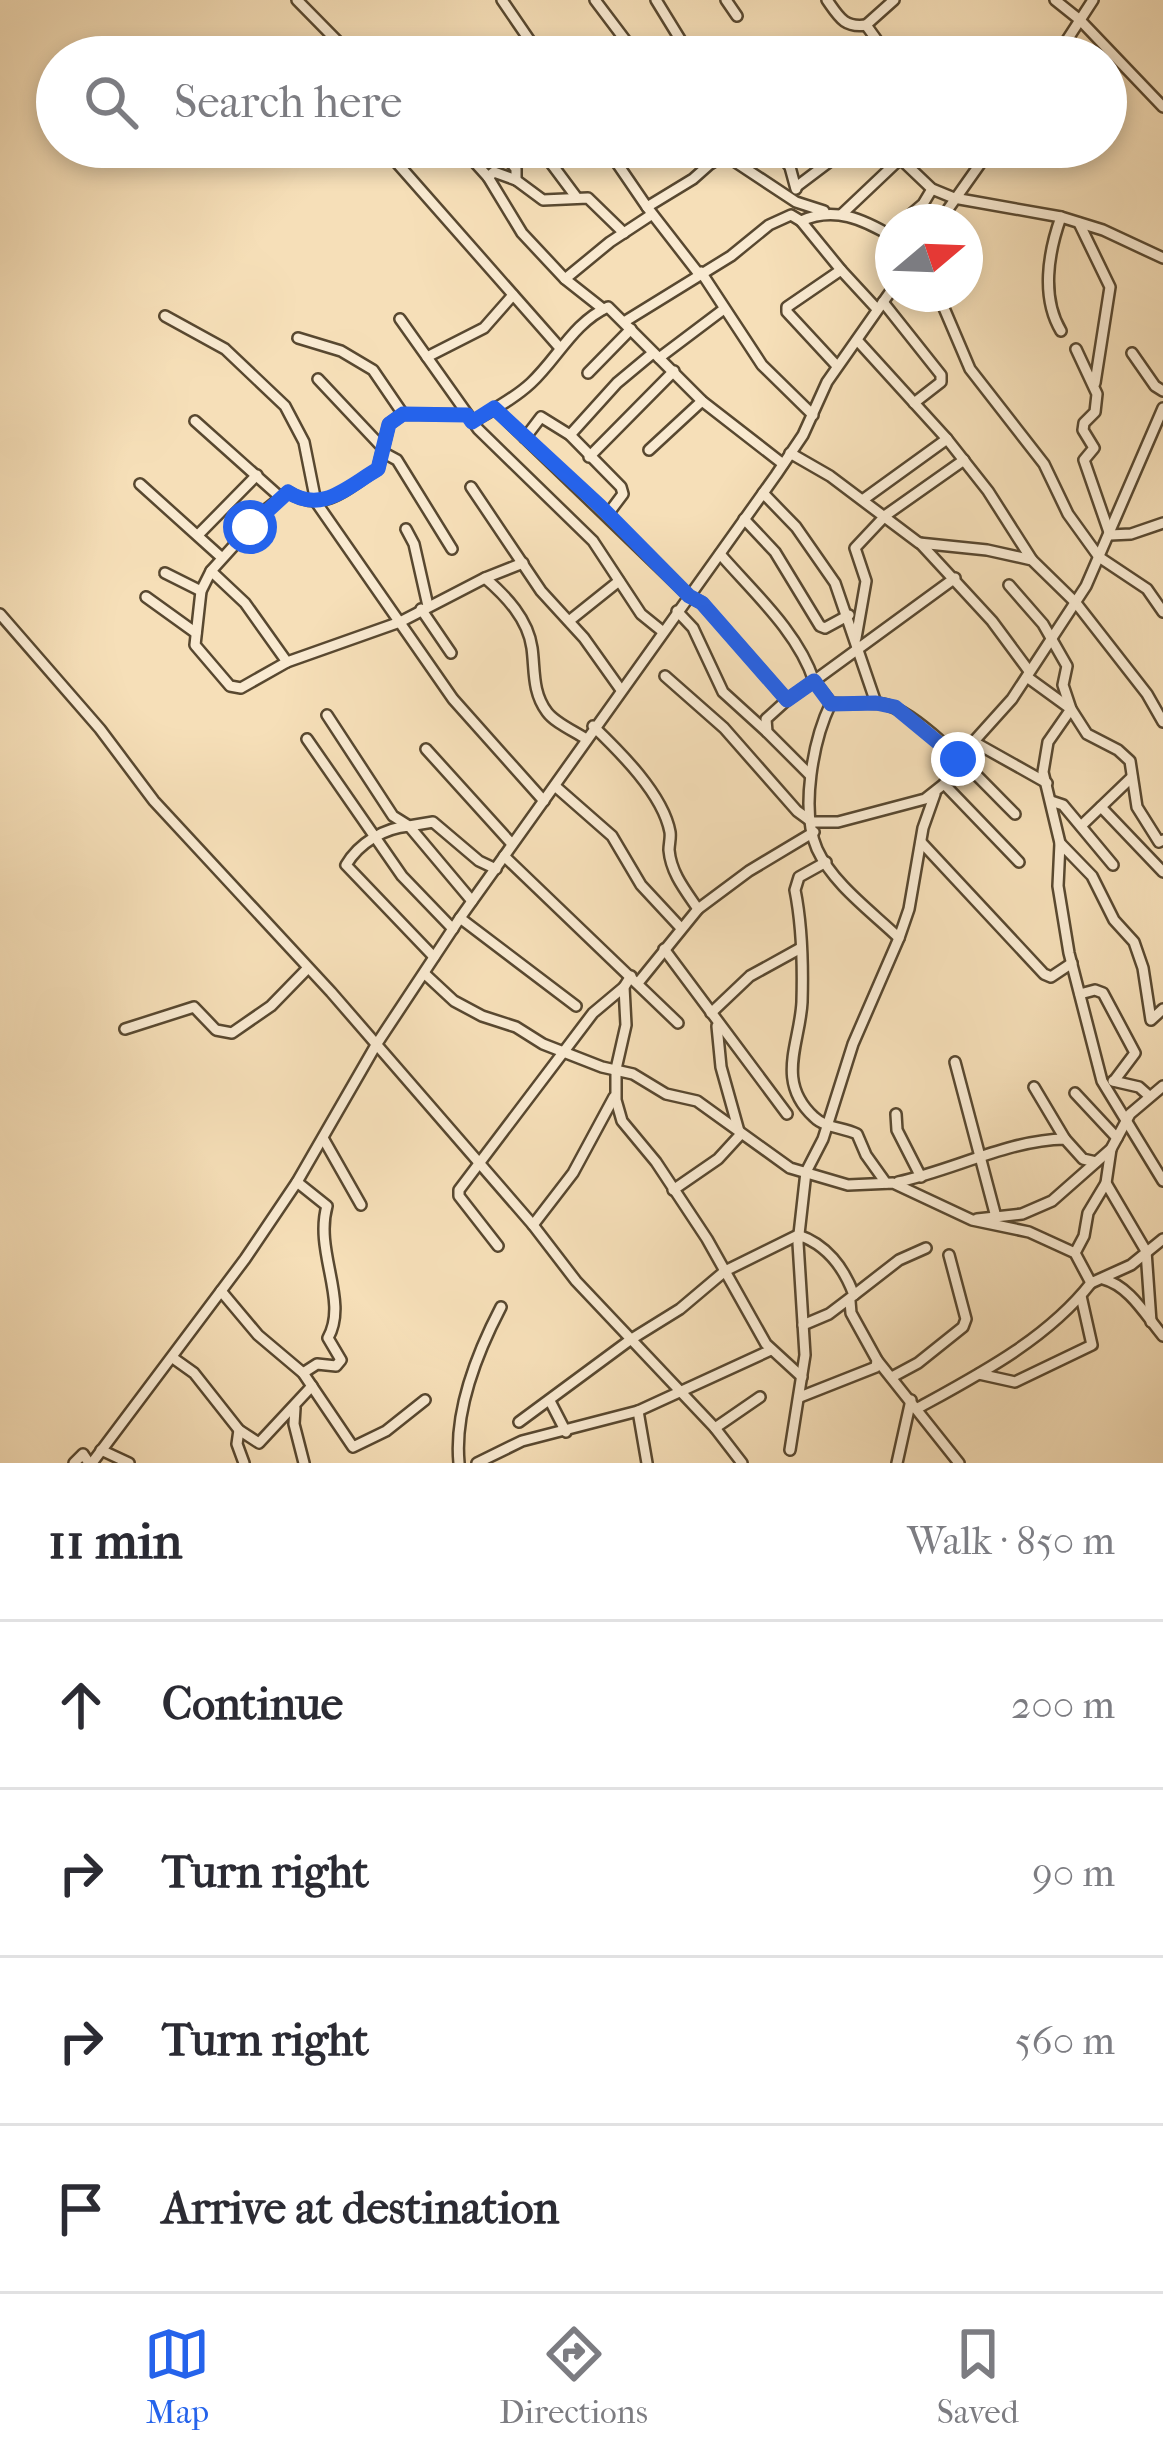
<!DOCTYPE html>
<html lang="en">
<head>
<meta charset="utf-8">
<style>
	body { margin:0; font-family:"IM FELL French Canon",serif; background:#f7f7f7; color:#2b2b33 }
	.compass { position:absolute; left:875px; top:204px; width:108px; height:108px; border-radius:50%; background:#fff; box-shadow:0 6px 18px #0003; rotate:71deg }
	.stop { position:absolute; width:36px; height:36px; margin:-27px; border:9px solid #2563eb; border-radius:50%; background:#fff }
	.stop.end { background:#2563eb; border-color:#fff; box-shadow:0 3px 12px #0008 }
	.list { margin:0; padding:0; list-style:none }
	h2 { display:flex; justify-content:space-between; align-items:center; height:156px; margin:0; padding:0 48px; font-size:51px }
	h2 small { font-size:39px; font-weight:400; color:#7c7c81 }
	.list li { display:grid; grid-template-columns:78px 1fr auto; gap:36px; align-items:center; box-sizing:border-box; height:168px; padding:0 48px; border-top:3px solid #e1e1e2 }
	.list b { display:block; font-size:45px; white-space:nowrap }
	.list em { font-size:39px; font-style:normal; color:#7c7c81 }
	.icon { flex:none; width:66px; height:66px; fill:none; stroke:currentColor; stroke-width:2; stroke-linecap:round; stroke-linejoin:round }
	.map { position:relative; flex:none; width:1163px; height:1463px; overflow:hidden }
	.search { position:absolute; background:#fff; box-shadow:0 6px 18px #0003; left:36px; right:36px; top:36px; height:132px; display:flex; align-items:center; gap:30px; box-sizing:border-box; padding:0 42px; border-radius:66px; color:#7c7c81; font-size:45px }
	.sheet { height:828px; background:#fff }
	nav { display:flex; justify-content:space-around; align-items:center; box-sizing:border-box; height:168px; border-top:3px solid #e1e1e2; background:#fff; font-size:33px; color:#7c7c81 }
	nav a { display:grid; justify-items:center; gap:6px }
	nav .on { color:#2563eb }
	.map>svg:first-child { display:block }
	.lines { fill:none; stroke-linecap:round; stroke-linejoin:round }
	.minor-casing { stroke:#584830; stroke-width:14 }
	.minor { stroke:#f9ead1; stroke-width:9 }
	.route { stroke:#2563eb; stroke-width:15 }
</style>
</head>
<body>
<div class="map">
<svg width="1163" height="1463" viewBox="0 0 1163 1463">
	<rect width="100%" height="100%" fill="#f6dfb8"/>
	<filter id="stains"><feTurbulence type="fractalNoise" baseFrequency=".00167" numOctaves="4"/><feColorMatrix values="0 0 0 0 .2 0 0 0 0 .09 0 0 0 0 .02 0 0 0 .5 -.17"/></filter>
	<radialGradient id="worn" r=".72"><stop offset=".6" stop-color="#630" stop-opacity="0"/><stop offset="1" stop-color="#630" stop-opacity=".3"/></radialGradient>
	<g class="lines">
		<defs>
			<g id="minor">
				<path d="M297 0 353 57"/>
				<path d="M502 0 541 57"/>
				<path d="M595 0 638 57"/>
				<path d="M656 0 691 57"/>
				<path d="M726 0 737 16"/>
				<path d="M827 0C839 17 844 28 866 25"/>
				<path d="M1055 0 1080 20 1163 107"/>
				<path d="M768 49 787 57"/>
				<path d="M889 57 866 25 894 0"/>
				<path d="M1056 57 1093 0"/>
				<path d="M383 147 560 348"/>
				<path d="M393 147 419 151 422 147"/>
				<path d="M461 147 488 177 522 233 565 279"/>
				<path d="M498 147 516 169V180"/>
				<path d="M539 147 577 198"/>
				<path d="M606 147 647 207"/>
				<path d="M700 147 712 163"/>
				<path d="M774 147 790 167 796 189"/>
				<path d="M888 147 932 189 954 198 1061 217 1103 230 1163 258"/>
				<path d="M617 161 637 147"/>
				<path d="M717 161H734L796 202 824 211"/>
				<path d="M488 177 494 172 516 180 543 200 588 198 624 233"/>
				<path d="M796 187 849 147"/>
				<path d="M842 214 900 159"/>
				<path d="M1061 217C1048 253 1041 298 1061 331"/>
				<path d="M801 221 841 270"/>
				<path d="M902 222 923 204 932 189"/>
				<path d="M939 222 992 147"/>
				<path d="M1079 223 1110 287 1095 383"/>
				<path d="M701 272 762 365 813 415"/>
				<path d="M699 274 647 207 693 179 729 147"/>
				<path d="M938 294 970 369 1044 464 1068 514 1099 557 1147 589 1163 612"/>
				<path d="M883 302 941 375V382L914 403"/>
				<path d="M603 309 565 279 610 242 651 215"/>
				<path d="M165 316 225 349 285 406 304 442 316 502 453 699 544 801"/>
				<path d="M400 319 478 429 593 541 641 614 662 631"/>
				<path d="M624 322 731 256 769 225 791 215 801 221C834 206 863 219 893 237"/>
				<path d="M298 338 341 351 373 370 403 414"/>
				<path d="M857 340 947 439 988 491 1032 560"/>
				<path d="M1076 349 1097 394 1095 412 1084 423 1083 430 1094 448 1084 460 1110 535 1131 534 1163 523"/>
				<path d="M1132 353 1155 386 1163 391"/>
				<path d="M427 357 484 328 513 295"/>
				<path d="M659 358 724 309"/>
				<path d="M837 366 787 312V307L841 270 877 309"/>
				<path d="M588 373 631 329"/>
				<path d="M318 379 381 446"/>
				<path d="M494 408 689 596 702 603 787 700 814 681 831 703C850 706 869 700 887 705 924 716 986 786 1015 814"/>
				<path d="M195 421 280 497"/>
				<path d="M472 422C492 410 514 399 531 383 557 359 574 322 608 307L702 401 783 464"/>
				<path d="M570 435 617 383 653 353"/>
				<path d="M525 438 541 417 570 435 621 487 623 494 608 514"/>
				<path d="M649 450 702 401"/>
				<path d="M384 453 397 460 452 549"/>
				<path d="M790 453 830 476 919 543 987 550 1032 560 1076 603 1147 694 1163 722"/>
				<path d="M589 457 674 371"/>
				<path d="M140 484 221 557"/>
				<path d="M471 487 541 591 584 638 621 690"/>
				<path d="M763 493 796 527 835 583 876 703"/>
				<path d="M864 499 947 439"/>
				<path d="M744 519 775 552 820 626 825 628 849 615"/>
				<path d="M406 529 414 544 428 606"/>
				<path d="M198 535 257 475"/>
				<path d="M920 543 992 621 1029 671"/>
				<path d="M720 554C753 592 798 632 814 681L955 578"/>
				<path d="M211 571 245 603 287 662 400 622 485 578 523 563"/>
				<path d="M165 573 201 591"/>
				<path d="M485 578C506 596 528 619 532 648 535 670 532 692 547 712 555 723 574 731 586 739"/>
				<path d="M1009 585 1043 624 1067 666 1063 685 1071 709 1087 734 1118 750 1130 761 1137 807 1159 842 1163 840"/>
				<path d="M146 597 196 633"/>
				<path d="M421 609 451 653"/>
				<path d="M677 611 693 628 723 692 767 732"/>
				<path d="M0 614 100 729 154 801 331 992 533 1225 576 1281 715 1428 742 1463"/>
				<path d="M569 621 619 581"/>
				<path d="M856 638 866 581 855 548 886 515 964 460"/>
				<path d="M287 662 241 688 230 686 195 645 201 591 211 571 268 508 288 492C324 515 346 488 378 469L389 424 403 414 467 415"/>
				<path d="M665 676 724 728 797 811 812 822H838L925 799 944 784 958 759 1012 699 1086 586 1163 408"/>
				<path d="M1027 677 1071 709 1048 742 1043 772 1060 843 1058 886 1069 953 1102 1081 1163 1181"/>
				<path d="M787 700 766 719 767 732 810 775"/>
				<path d="M831 703C813 740 800 810 817 849 833 884 872 912 899 938"/>
				<path d="M327 715 393 816 409 826 433 822 479 861 496 869"/>
				<path d="M593 726C619 751 663 794 670 832 671 838 669 844 669 850 671 873 685 890 698 909"/>
				<path d="M307 739 402 876 453 929"/>
				<path d="M974 742 1047 783"/>
				<path d="M426 749 512 844"/>
				<path d="M944 784 1019 862"/>
				<path d="M555 786 612 836 641 885 680 927"/>
				<path d="M1051 801 1063 805 1113 865"/>
				<path d="M1101 807 1163 872"/>
				<path d="M1081 826 1132 777"/>
				<path d="M921 842 1044 974 1051 977 1072 963"/>
				<path d="M1060 843 1092 876 1114 920 1134 942 1143 968 1151 1020 1163 1009"/>
				<path d="M504 856 678 1023"/>
				<path d="M826 862 799 877 795 890C802 925 803 967 802 1002 800 1044 775 1081 814 1117 825 1128 842 1127 857 1134L866 1155 886 1183"/>
				<path d="M460 918 576 1006"/>
				<path d="M664 949 787 1114"/>
				<path d="M434 957 346 865C359 843 384 828 409 826L472 901"/>
				<path d="M425 974 454 1001 482 1016 516 1027 543 1044 602 1067 633 1074 666 1094 697 1101 790 1168 848 1185 893 1183 972 1220 1029 1232 1075 1253 1091 1283 1131 1265 1163 1239"/>
				<path d="M631 976 624 987 626 1025 616 1069V1100L622 1121 656 1162 707 1239 766 1344 802 1377"/>
				<path d="M638 983 698 909 749 871 814 832"/>
				<path d="M1080 994 1095 990 1103 993 1135 1053 1114 1081"/>
				<path d="M711 1013 750 976 799 949"/>
				<path d="M125 1029 194 1007 216 1030 232 1033 271 1006 307 969"/>
				<path d="M955 1062 996 1217"/>
				<path d="M1113 1081 1139 1087 1148 1095"/>
				<path d="M1034 1087 1065 1139"/>
				<path d="M1075 1093 1117 1138"/>
				<path d="M896 1114 897 1130 921 1177"/>
				<path d="M323 1138 361 1205"/>
				<path d="M297 1182 327 1206C314 1252 349 1301 328 1338L341 1360 336 1366 317 1364 303 1373"/>
				<path d="M898 1182C954 1170 1008 1140 1065 1139L1083 1159 1096 1162"/>
				<path d="M1106 1183 1146 1251 1151 1322"/>
				<path d="M673 1190 718 1159 740 1135 721 1067 717 1026"/>
				<path d="M977 1219 1022 1214 1052 1201 1111 1149 1130 1114 1163 1086"/>
				<path d="M533 1225 573 1173 614 1097"/>
				<path d="M498 1246 459 1196V1190L593 1013 624 987"/>
				<path d="M1075 1253 1084 1236 1088 1213 1106 1183 1111 1149"/>
				<path d="M1103 1279C1130 1286 1146 1316 1163 1336"/>
				<path d="M221 1291 258 1335 303 1373 353 1447 386 1431 425 1400"/>
				<path d="M854 1295 899 1260 926 1248"/>
				<path d="M173 1358 194 1373 239 1430 259 1443 312 1386"/>
				<path d="M877 1360 959 1463"/>
				<path d="M979 1374 1015 1382 1092 1345 1081 1296"/>
				<path d="M892 1377 918 1363 963 1327 966 1319 949 1255"/>
				<path d="M800 1397 876 1367 877 1360 851 1313 850 1301"/>
				<path d="M550 1401 566 1432"/>
				<path d="M295 1408 294 1424 304 1463"/>
				<path d="M918 1408C980 1374 1047 1339 1091 1283"/>
				<path d="M638 1411 647 1463"/>
				<path d="M519 1422 630 1340 680 1309 725 1271 798 1235C826 1244 844 1268 854 1295L829 1314 803 1325"/>
				<path d="M715 1428 760 1397"/>
				<path d="M239 1430 237 1444 244 1463"/>
				<path d="M101 1450 129 1463"/>
				<path d="M790 1450 805 1355 798 1243 806 1172 823 1139 853 1044 899 938 909 909 923 828 935 794"/>
				<path d="M74 1463 83 1454 89 1463"/>
				<path d="M92 1463 245 1259 297 1182 376 1045 460 918 776 475 803 435 827 382 893 288"/>
				<path d="M459 1463C454 1410 477 1353 501 1307"/>
				<path d="M477 1463 522 1441 638 1411 771 1350"/>
				<path d="M897 1463 911 1400"/>
			</g>
		</defs>
		<use href="#minor" class="minor-casing"/>
		<use href="#minor" class="minor"/>
	</g>
	<g class="lines">
		<path class="route" d="M250 527 288 492C322 514 347 487 378 469L389 424 403 414 467 415 472 422 494 408 600 506 689 596 702 603 787 700 814 681 831 704 876 703 895 707 958 759"/>
	</g>
	<rect width="100%" height="100%" filter="url(#stains)"/>
	<rect width="100%" height="100%" fill="url(#worn)"/>
</svg>
<svg class="compass" viewBox="-18 -18 36 36"><path d="M0-13l5 13h-10z" fill="#e53935"/><path d="M0 13l5-13h-10z" fill="#7c7c81"/></svg>
<div class="stop" style="left:250px;top:527px"></div>
<div class="stop end" style="left:958px;top:759px"></div>
<div class="search"><svg class="icon" aria-label="search" viewBox="0 0 24 24"><circle cx="10" cy="10" r="6"/><path d="M15 15l6 6"/></svg>Search here</div>
</div>
<section class="sheet">
<h2>11 min<small>Walk · 850 m</small></h2>
<ul class="list">
<li><svg class="icon" aria-label="ahead" viewBox="0 0 24 24"><path d="M12 20V5M6 11l6-6 6 6"/></svg><div><b>Continue</b></div><em>200 m</em></li>
<li><svg class="icon" aria-label="right" viewBox="0 0 24 24"><path d="M7 20v-9h11M14 6l5 5-5 5"/></svg><div><b>Turn right</b></div><em>90 m</em></li>
<li><svg class="icon" aria-label="right" viewBox="0 0 24 24"><path d="M7 20v-9h11M14 6l5 5-5 5"/></svg><div><b>Turn right</b></div><em>560 m</em></li>
<li><svg class="icon" aria-label="arrive" viewBox="0 0 24 24"><path d="M6 21V4h12l-3 4 3 4H6"/></svg><div><b>Arrive at destination</b></div></li>
</ul>
</section>
<nav>
<a class="on"><svg class="icon" aria-label="map" viewBox="0 0 24 24"><path d="M3 6l6-2 6 2 6-2v14l-6 2-6-2-6 2zM9 4v14M15 6v14"/></svg>Map</a>
<a><svg class="icon" aria-label="directions" viewBox="0 0 24 24"><path d="M12 3l9 9-9 9-9-9zM9 14v-3h6M13 9l2 2-2 2"/></svg>Directions</a>
<a><svg class="icon" aria-label="saved" viewBox="0 0 24 24"><path d="M7 4h10v16l-5-4-5 4z"/></svg>Saved</a>
</nav>
</body>
</html>
